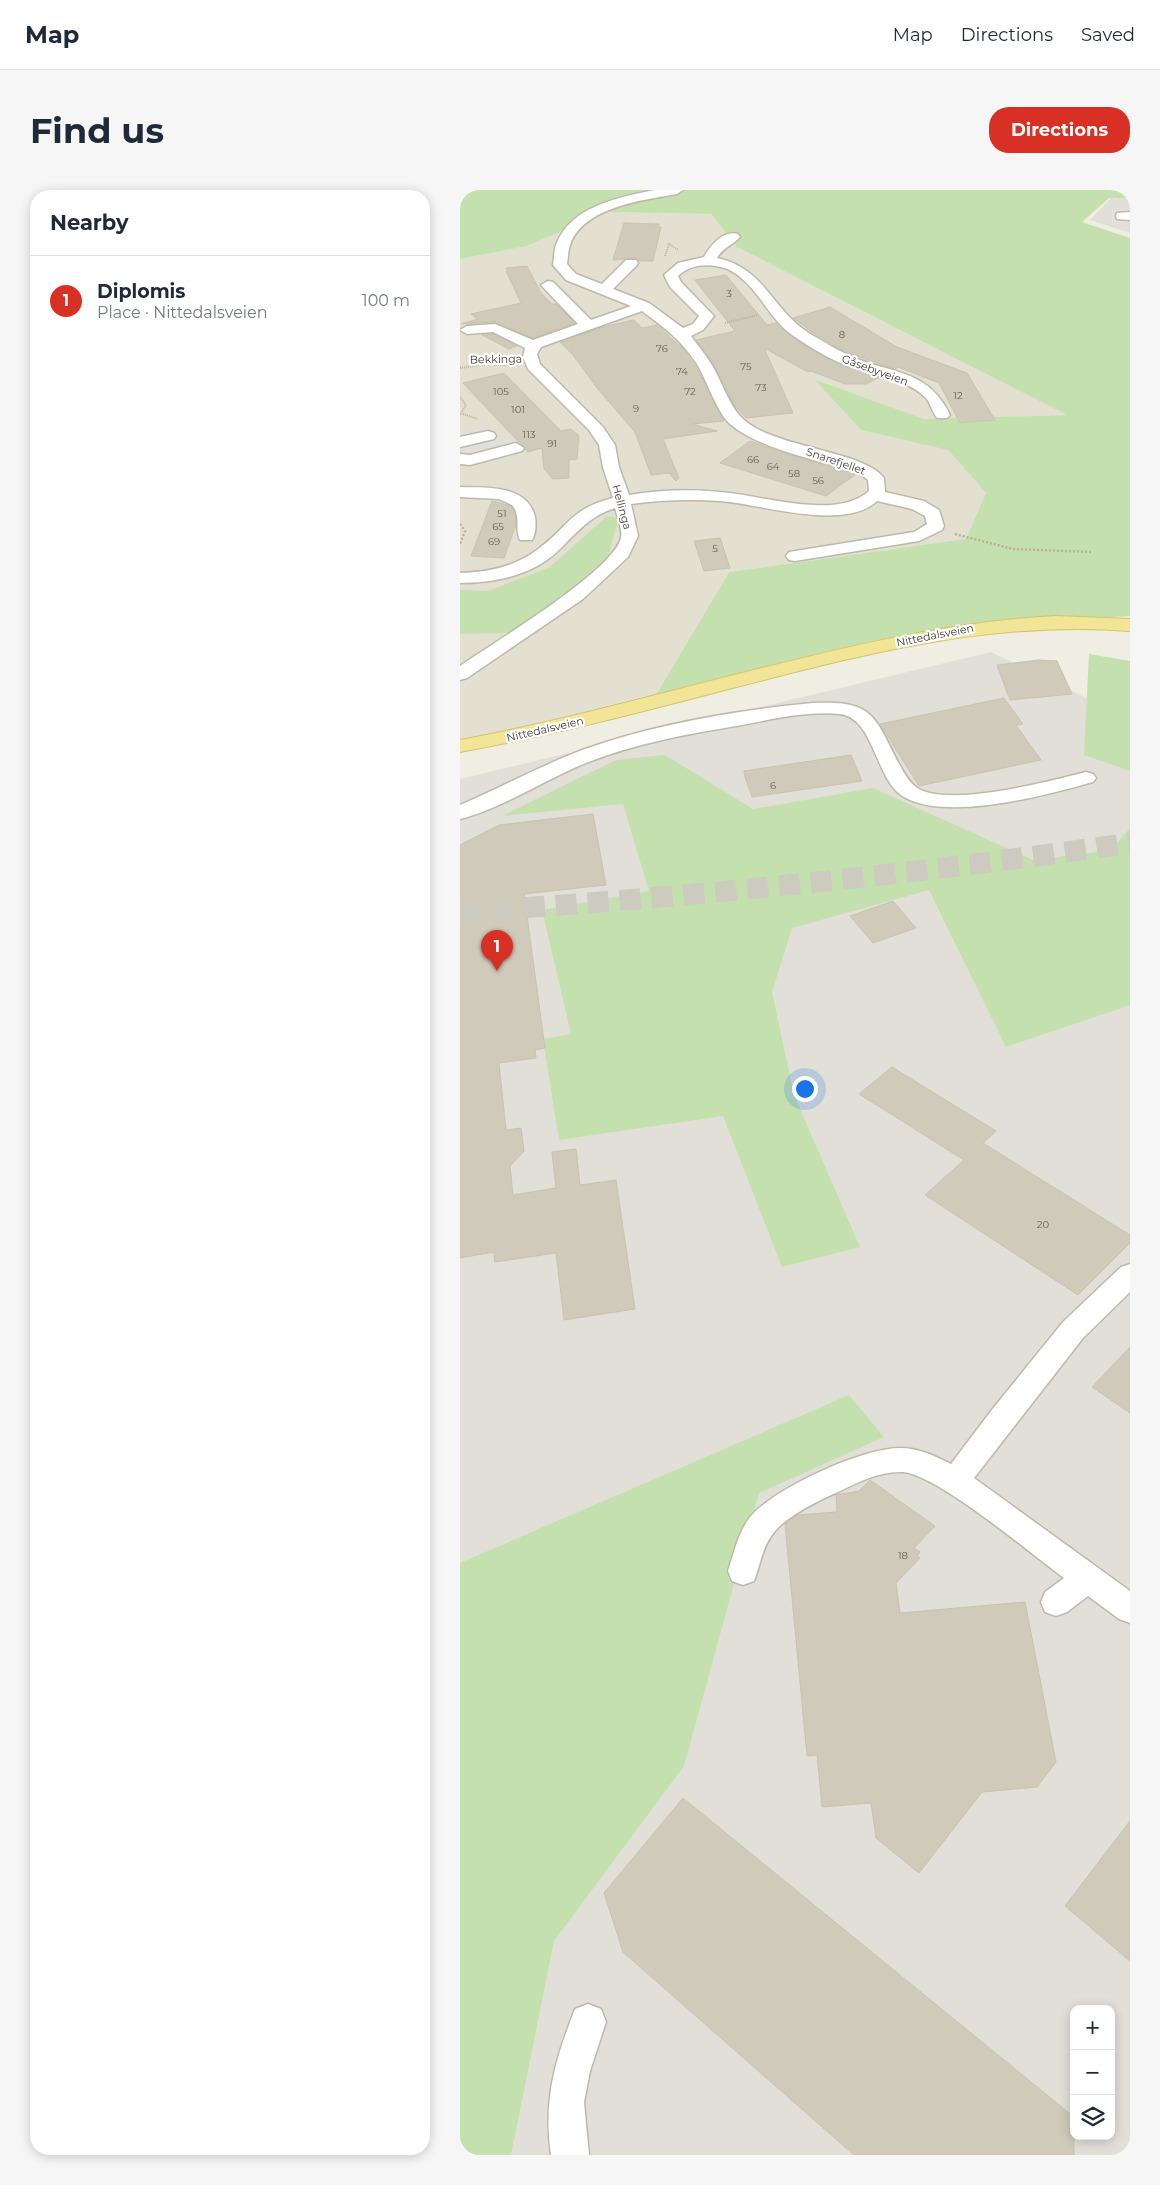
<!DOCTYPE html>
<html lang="en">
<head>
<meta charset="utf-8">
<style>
	body { margin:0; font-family:Montserrat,sans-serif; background:#f6f6f7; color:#1f2937 }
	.controls { position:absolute; right:15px; bottom:15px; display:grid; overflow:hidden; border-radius:10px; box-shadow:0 2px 12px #0003 }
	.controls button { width:45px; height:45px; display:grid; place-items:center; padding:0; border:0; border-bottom:1px solid #e0e1e3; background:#fff; color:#1f2937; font:25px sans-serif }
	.you { position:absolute; left:344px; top:898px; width:18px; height:18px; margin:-12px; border:4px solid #fff; border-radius:50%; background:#1a73e8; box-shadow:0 0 0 8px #1a73e833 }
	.badge { display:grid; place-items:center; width:32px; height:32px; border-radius:50%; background:#d93025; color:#fff; font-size:16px; font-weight:700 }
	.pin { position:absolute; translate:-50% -41px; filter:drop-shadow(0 1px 2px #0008) }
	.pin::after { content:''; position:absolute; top:26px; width:18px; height:15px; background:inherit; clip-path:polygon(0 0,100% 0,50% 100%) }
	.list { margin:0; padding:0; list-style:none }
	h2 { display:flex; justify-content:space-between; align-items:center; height:65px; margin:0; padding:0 20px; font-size:21px }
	h2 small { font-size:16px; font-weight:400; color:#747a83 }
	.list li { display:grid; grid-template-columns:32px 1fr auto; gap:15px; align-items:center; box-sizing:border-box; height:90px; padding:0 20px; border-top:1px solid #e0e1e3 }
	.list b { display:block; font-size:19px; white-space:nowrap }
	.list p { margin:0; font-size:16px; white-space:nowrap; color:#747a83 }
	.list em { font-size:16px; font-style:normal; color:#747a83 }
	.icon { flex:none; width:28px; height:28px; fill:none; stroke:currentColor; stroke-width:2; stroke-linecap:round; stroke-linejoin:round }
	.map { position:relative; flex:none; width:670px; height:1965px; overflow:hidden; border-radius:20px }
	header { display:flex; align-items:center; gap:30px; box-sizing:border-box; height:70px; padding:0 25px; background:#fff; border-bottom:1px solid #e0e1e3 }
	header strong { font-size:24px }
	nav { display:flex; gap:28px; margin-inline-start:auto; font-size:18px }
	.intro { display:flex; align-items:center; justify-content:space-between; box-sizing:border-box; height:120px; padding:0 30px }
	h1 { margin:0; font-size:35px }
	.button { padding:12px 22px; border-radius:20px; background:#d93025; color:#fff; font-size:18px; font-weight:700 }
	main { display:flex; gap:30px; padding:0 30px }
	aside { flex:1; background:#fff; border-radius:20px; box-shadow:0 2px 12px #0003 }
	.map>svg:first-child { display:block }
	.residential { fill:#e3e0d2 }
	.industrial { fill:#e2dfd8; fill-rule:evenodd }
	.green { fill:#c4e0af }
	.parking { fill:#e1dfdb }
	.building { fill:#d0caba; stroke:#cac2ae }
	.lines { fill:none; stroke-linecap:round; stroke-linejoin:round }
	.highway-tunnel-far1 { stroke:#cdcac0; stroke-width:21; stroke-dasharray:21 11; stroke-linecap:butt }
	.highway-tunnel { stroke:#cdcac0; stroke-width:28; stroke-dasharray:28 14; stroke-linecap:butt }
	.minor-casing { stroke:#bdb9aa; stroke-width:3 }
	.major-casing { stroke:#d6c36b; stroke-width:2 }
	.path-far1 { stroke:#bab39a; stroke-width:2; stroke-dasharray:1 1; stroke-linecap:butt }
	.path { stroke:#bab39a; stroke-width:2.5; stroke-dasharray:2 2; stroke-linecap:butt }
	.minor { fill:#fff; fill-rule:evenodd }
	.major { fill:#f3e598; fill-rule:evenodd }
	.labels { text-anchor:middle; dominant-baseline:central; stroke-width:4.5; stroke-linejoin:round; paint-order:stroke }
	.number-label { font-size:10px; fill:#656056 }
	.far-street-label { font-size:11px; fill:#413d34; stroke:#fff }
</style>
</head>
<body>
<header>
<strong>Map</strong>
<nav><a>Map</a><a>Directions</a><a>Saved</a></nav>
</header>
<div class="intro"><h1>Find us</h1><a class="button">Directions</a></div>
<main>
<aside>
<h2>Nearby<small></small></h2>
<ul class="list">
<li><span class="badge">1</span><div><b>Diplomis</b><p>Place · Nittedalsveien</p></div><em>100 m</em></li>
</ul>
</aside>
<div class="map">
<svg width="670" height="1965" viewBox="0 0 670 1965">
	<rect width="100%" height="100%" fill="#f0ede3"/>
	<path class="residential" d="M147 22 251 24 277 57 608 225 464 229 355 189 401 240 487 259 526 303 506 350 269 382 190 515 0 550V69L67 56Z"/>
	<g class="industrial">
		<path d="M651 8H670V43L630 30Z"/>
		<path d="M531 462 670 529V1965H0V589ZM614 1819H651V1946H614Z"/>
	</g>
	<g class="green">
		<path d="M0 0H670V8H649L622 32 670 48V426L514 437 190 515 269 382 506 349 526 303 488 260 401 240 354 189 464 229 607 225 277 57 251 24 147 22 67 56 0 69Z"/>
		<path d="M147 326 159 328 148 366 103 407 51 443 0 444V400L28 401 90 377Z"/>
		<path d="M629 464 670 471V581L624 565Z"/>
		<path d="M205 565 293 619 413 598 573 670 651 660 670 638V815L546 857 469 700 332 738 312 802 334 905 400 1057 322 1077 263 926 99 950 83 849 111 844 82 720 189 701 163 614 42 626 156 570Z"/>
		<path d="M389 1205 424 1247 299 1303 224 1576 94 1751 51 1965H0V1373Z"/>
	</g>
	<path class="parking" d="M25 237 43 254 0 264V243Z"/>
	<g class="building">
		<path d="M164 33 199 34 198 37H201L193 71H179L176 68 153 70Z"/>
		<path d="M67 76 81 103 92 114H96L115 133 73 148 36 132 1 134 18 129 11 124 61 113 46 81H48L46 78Z"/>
		<path d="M266 85 307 135 316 133 334 149 366 168 420 187 406 194H385L351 181 348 182 304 158 333 223 286 228 275 216 252 172 236 150 275 141 235 90Z"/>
		<path d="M370 117 437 157 507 183 535 230 500 233 479 193 438 177 435 179 388 163 353 143 333 128Z"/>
		<path d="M174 130 182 138 197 135 223 159 235 175 264 231 232 234 257 241 203 249 219 288 216 291 209 283 191 285 175 242 137 198 113 165 100 152 143 137Z"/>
		<path d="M33 144 57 156 49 159 22 145Z"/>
		<path d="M44 183 101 241 111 239 119 246 117 269 109 270V288L93 289 84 279 82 258 68 262 3 193Z"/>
		<path d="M290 251 330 265 396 284 366 306 260 273Z"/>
		<path d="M32 311 51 316 55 324 56 335 44 368 11 366Z"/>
		<path d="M260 348 270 378 244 381 234 351Z"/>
		<path d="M578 470 597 471 612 504 550 510 537 475Z"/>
		<path d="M544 508 563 534 556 535 581 570 459 596 420 534Z"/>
		<path d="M391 565 402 591 292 607 285 587 284 581Z"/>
		<path d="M133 624 146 695 64 704 85 858 75 860 76 868 39 873 46 940 61 938 64 961 50 976 53 1005 96 998 92 962 116 959 120 995 156 990 175 1119 104 1130 96 1063 35 1072 34 1062 0 1068V655L39 635Z"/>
		<path d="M433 711 456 738 413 753 390 726Z"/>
		<path d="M432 877 536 941 523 953 670 1045V1053L618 1105 465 1005 504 970 399 904Z"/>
		<path d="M670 1157V1223L632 1197Z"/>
		<path d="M410 1290 475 1336 454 1358 460 1362 457 1366 460 1368 436 1393 440 1423 565 1412 596 1572 577 1597 522 1602 459 1683 416 1648 411 1613 362 1617 357 1565 347 1566 325 1334 337 1325 377 1322 376 1305 399 1301Z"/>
		<path d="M223 1608 614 1927V1965H394L163 1762 144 1703Z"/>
		<path d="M670 1631V1771L605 1716Z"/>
	</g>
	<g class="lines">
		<path class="highway-tunnel-far1" d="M0 722C224 708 447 685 670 653"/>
		<path class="highway-tunnel" d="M0 722H6"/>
		<defs>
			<g id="minor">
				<path d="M195 0H223L217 4C183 10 123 17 110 55 108 61 108 68 107 74L116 84 142 94 166 70H176L178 73 176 76 153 99 189 113 223 138 233 134 239 126 210 97 204 85 218 73 244 67C250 56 263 40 278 44L280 47C272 56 263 57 257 68 306 78 312 122 352 145 368 154 383 164 400 170 439 184 470 183 490 225L487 228H477C472 222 471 214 466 208 447 188 403 182 378 172 363 165 348 156 335 147 307 129 296 90 265 78 249 73 230 74 218 86L221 92 254 126 243 140 231 146C238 156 247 166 253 177 261 191 270 216 281 227 310 258 404 260 424 288L425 302 464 311 479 320 484 336 482 340 459 351 335 371 329 370 326 366 329 362 454 342 467 334 465 326 452 319 417 311C384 342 301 314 260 311 230 309 200 310 171 314L178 346 168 367 123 409 7 488 0 490V476C33 453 152 382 161 348 163 340 157 326 155 318 130 326 118 341 100 359 74 385 36 393 0 393V383C28 382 54 377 77 360 109 337 109 319 153 308L143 277 139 255 129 240 68 179 63 167 65 158 33 142 7 144 0 140 7 136 35 134 73 150 118 134 81 95 88 91 93 92 131 130 171 116 106 90 93 75C94 69 94 61 96 55 110 16 160 7 195 0ZM182 121C205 138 221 150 237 174 246 189 258 224 270 234 299 259 361 271 398 282L408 290 409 301C376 331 302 305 260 302 230 299 198 300 169 305L159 277 155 255 143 237 80 174 77 164 81 157Z"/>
				<path d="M670 22V30L657 29 656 26 657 23Z"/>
				<path d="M28 241 34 243 36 246 34 249 0 257V247Z"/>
				<path d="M56 253 64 258 62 261 10 275 0 274V264L10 265Z"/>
				<path d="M0 297C26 298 67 294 75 327 76 334 76 344 72 350H60C54 339 62 327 52 315L39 309 0 307Z"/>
				<path d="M353 513C413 510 414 525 439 574 444 583 449 592 457 598 488 618 591 591 626 582L633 584 636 588 633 592C587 605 487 632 444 607 415 591 415 527 379 524 347 521 313 529 282 535 227 544 172 554 121 575 83 591 38 620 0 629V615C42 597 82 575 125 559 195 534 278 520 353 513Z"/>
				<path d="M670 1074V1102L623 1148 514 1288 670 1401V1433L659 1429 628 1406 607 1422 596 1426 585 1422 581 1412 585 1402 604 1388C571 1364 478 1285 443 1282 420 1281 398 1292 378 1302 359 1310 323 1328 312 1345 302 1358 300 1376 294 1391L283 1395 272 1391 268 1381C274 1363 279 1339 292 1325 317 1297 403 1258 440 1258 459 1258 475 1266 491 1274L531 1221 603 1132 661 1077Z"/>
				<path d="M128 1814 141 1819 146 1832 130 1881 124 1912 129 1965H91C83 1910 95 1870 115 1819Z"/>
			</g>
			<path id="major" d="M596 426 670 429V441C529 430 400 465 265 500 177 523 89 546 0 562V550C102 531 201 503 302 478 399 454 496 431 596 426Z"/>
		</defs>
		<use href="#minor" class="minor-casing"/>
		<use href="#major" class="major-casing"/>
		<g class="path-far1">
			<path d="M205 66 209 54 218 60"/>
			<path d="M265 133 297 125"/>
			<path d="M0 178 21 175H54"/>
			<path d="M0 207 6 215 0 225"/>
			<path d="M3 224 18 229"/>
		</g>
		<g class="path">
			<path d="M0 334 5 341 0 354"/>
			<path d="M495 344 553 359 633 362"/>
		</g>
		<use href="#minor" class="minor"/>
		<use href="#major" class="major"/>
	</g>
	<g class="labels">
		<g class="number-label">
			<text x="269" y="103">3</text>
			<text x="382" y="144">8</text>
			<text x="202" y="158">76</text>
			<text x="286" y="176">75</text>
			<text x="222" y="181">74</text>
			<text x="301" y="197">73</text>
			<text x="41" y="201">105</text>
			<text x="230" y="201">72</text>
			<text x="498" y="205">12</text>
			<text x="176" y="218">9</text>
			<text x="58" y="219">101</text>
			<text x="69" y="244">113</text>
			<text x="92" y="253">91</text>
			<text x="293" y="269">66</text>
			<text x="313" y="276">64</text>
			<text x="334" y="283">58</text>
			<text x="358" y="290">56</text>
			<text x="42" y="323">51</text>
			<text x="38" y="336">65</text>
			<text x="34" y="351">69</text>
			<text x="255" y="358">5</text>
			<text x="313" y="595">6</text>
			<text x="583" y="1034">20</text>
			<text x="443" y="1365">18</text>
		</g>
		<g class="far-street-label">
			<text transform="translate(36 169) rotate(-1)">Bekkinga</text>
			<text transform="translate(415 180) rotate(20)">Gåsebyveien</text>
			<text transform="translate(376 271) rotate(19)">Snarefjellet</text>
			<text transform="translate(162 317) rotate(75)">Hellinga</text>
			<text transform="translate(475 445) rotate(-11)">Nittedalsveien</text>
			<text transform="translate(85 539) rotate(-13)">Nittedalsveien</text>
		</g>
	</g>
</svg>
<div class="controls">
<button>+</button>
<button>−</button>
<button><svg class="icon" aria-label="layers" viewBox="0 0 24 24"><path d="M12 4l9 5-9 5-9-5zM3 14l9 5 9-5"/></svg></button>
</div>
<div class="you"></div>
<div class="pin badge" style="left:37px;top:781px">1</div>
</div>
</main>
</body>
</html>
